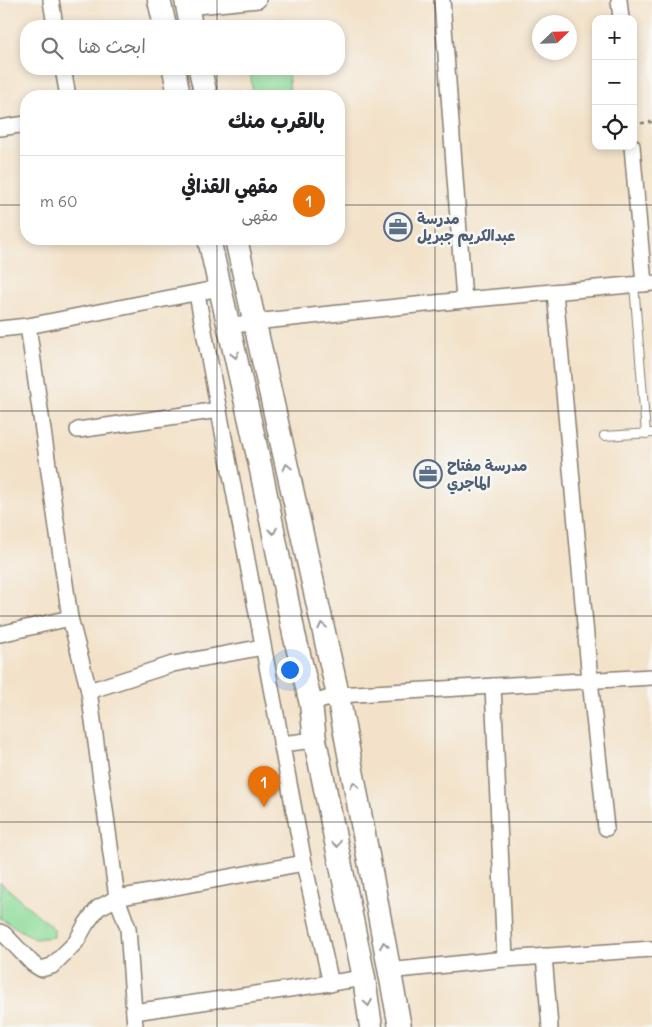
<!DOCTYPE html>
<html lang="ar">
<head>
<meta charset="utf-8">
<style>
	body { margin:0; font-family:Delius,"Playpen Sans Arabic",sans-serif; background:#f6f6f6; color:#202124; direction:rtl }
	.controls { position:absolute; right:15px; top:15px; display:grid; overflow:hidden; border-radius:10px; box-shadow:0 2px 8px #0003 }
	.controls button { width:45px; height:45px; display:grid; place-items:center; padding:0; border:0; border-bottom:1px solid #e0e0e0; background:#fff; color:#202124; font:25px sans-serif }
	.compass { position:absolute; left:532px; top:15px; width:45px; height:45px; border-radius:50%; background:#fff; box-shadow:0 2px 8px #0003; rotate:67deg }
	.you { position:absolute; left:289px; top:669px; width:18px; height:18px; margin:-12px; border:4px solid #fff; border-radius:50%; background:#1a73e8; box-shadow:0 0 0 8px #1a73e833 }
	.badge { display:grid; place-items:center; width:32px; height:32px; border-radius:50%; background:#ea580c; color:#fff; font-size:16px; font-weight:700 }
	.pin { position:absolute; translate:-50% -41px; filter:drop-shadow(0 1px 2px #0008) }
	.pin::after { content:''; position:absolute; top:26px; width:18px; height:15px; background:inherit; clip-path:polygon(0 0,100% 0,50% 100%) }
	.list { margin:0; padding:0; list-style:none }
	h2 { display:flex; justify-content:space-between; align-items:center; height:65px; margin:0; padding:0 20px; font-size:21px }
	h2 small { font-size:16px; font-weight:400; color:#757577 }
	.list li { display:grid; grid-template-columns:32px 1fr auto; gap:15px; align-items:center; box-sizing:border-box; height:90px; padding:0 20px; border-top:1px solid #e0e0e0 }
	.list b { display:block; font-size:19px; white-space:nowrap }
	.list p { margin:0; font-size:16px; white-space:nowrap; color:#757577 }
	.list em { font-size:16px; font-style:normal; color:#757577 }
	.icon { flex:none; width:28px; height:28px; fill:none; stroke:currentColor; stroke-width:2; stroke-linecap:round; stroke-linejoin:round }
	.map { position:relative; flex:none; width:652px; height:1027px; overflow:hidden; direction:ltr }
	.search { position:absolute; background:#fff; box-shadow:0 2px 8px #0003; left:20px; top:20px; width:325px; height:55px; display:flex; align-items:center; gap:12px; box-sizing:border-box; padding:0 18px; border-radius:20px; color:#757577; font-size:19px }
	.panel { position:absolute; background:#fff; box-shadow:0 2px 8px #0003; left:20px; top:90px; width:325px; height:155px; border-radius:20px; direction:rtl }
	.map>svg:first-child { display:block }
	.green { fill:#90dd9b; stroke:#567c5c }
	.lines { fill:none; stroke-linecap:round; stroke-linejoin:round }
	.service-casing { stroke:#887f72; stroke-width:10 }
	.minor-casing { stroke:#887f72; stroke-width:18 }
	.primary-casing { stroke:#887f72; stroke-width:25 }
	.path { stroke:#887f72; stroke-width:2.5; stroke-dasharray:4 4; stroke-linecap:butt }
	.service { stroke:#fff; stroke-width:8 }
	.minor { stroke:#fff; stroke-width:15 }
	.primary { stroke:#fff; stroke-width:22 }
	.oneway { stroke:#999 }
	.grid { fill:none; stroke:#1c1c1c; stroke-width:1; stroke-opacity:0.55 }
	.labels { text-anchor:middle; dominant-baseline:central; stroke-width:5; stroke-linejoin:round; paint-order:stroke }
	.service-label { font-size:15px; font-weight:bold; fill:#4e5e75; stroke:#f6f6f2; text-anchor:start }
</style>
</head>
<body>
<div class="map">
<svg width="652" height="1027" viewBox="0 0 652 1027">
	<rect width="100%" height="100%" fill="#f6f6f2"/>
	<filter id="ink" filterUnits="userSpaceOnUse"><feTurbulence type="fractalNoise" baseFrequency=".02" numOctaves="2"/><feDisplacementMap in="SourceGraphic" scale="10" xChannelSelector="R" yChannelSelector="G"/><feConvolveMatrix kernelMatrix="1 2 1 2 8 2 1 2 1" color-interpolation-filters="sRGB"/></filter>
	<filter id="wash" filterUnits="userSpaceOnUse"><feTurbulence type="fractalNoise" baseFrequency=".0096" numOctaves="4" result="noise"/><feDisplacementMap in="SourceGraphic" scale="20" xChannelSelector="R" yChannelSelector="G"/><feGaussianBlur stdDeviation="1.12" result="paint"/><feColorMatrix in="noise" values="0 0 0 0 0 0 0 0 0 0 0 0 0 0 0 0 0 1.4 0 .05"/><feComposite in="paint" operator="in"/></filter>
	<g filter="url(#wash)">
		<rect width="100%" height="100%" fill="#f3e2c9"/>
		<g class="green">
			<path d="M283 19V26H246L245 23Z"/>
			<path d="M250 69H288L290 96H253Z"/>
			<path d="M0 882 54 929V937L35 939 0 918Z"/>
		</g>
	</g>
	<g filter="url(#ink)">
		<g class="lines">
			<defs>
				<g id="service">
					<path d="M634 284 646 434"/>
					<path d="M604 436 652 433"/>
				</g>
				<g id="minor">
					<path d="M51 0 55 26"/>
					<path d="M442 0 464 300"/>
					<path d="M619 0 621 19"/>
					<path d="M187 7 258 0"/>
					<path d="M63 69 68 96"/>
					<path d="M0 128 26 124"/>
					<path d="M632 146 644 284"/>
					<path d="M555 292 590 680 606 828"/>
					<path d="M197 294 304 863 331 984"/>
					<path d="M28 326 70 618 89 691 117 898 128 928 135 1027"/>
					<path d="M229 326 254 322 464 300 652 283"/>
					<path d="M0 329 28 326 220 288"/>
					<path d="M78 430 219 410"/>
					<path d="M0 634 70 618"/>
					<path d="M493 686 505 959"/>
					<path d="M89 691 173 664 263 647"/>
					<path d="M311 704 338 695 652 677"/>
					<path d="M281 744 315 740"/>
					<path d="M0 932 4 934 33 964 41 969 52 966 76 942 86 924 98 908 117 898 304 863"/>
					<path d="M544 956 550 1027"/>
					<path d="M388 971 505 959 652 949"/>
					<path d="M134 1012 364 978"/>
				</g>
				<g id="primary">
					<path d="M159 0 165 26"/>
					<path d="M186 0 191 26"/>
					<path d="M174 69 179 96"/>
					<path d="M200 69 206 96"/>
					<path d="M209 239 260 465 294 634 311 704 315 740 364 978 371 1027"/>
					<path d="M236 239 338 695 400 1027"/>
				</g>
			</defs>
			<use href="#service" class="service-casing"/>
			<use href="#minor" class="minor-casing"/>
			<use href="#primary" class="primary-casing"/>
			<path class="path" d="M633 124 652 122"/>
			<use href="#service" class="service"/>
			<use href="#minor" class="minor"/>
			<use href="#primary" class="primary"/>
		</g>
		<defs><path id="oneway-chevron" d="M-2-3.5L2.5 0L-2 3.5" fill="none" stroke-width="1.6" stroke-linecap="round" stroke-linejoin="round" transform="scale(1.25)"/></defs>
		<g class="oneway">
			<use href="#oneway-chevron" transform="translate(235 355) rotate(77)"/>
			<use href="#oneway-chevron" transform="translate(287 467) rotate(-103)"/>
			<use href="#oneway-chevron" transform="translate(273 531) rotate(79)"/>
			<use href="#oneway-chevron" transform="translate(322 626) rotate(-103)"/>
			<use href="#oneway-chevron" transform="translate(354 785) rotate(-100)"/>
			<use href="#oneway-chevron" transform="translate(337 844) rotate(78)"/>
			<use href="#oneway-chevron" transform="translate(384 945) rotate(-100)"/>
			<use href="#oneway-chevron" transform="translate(368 1003) rotate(81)"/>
		</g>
	</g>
	<path class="grid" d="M217 0V26M435 0V1027M217 69V96M0 205H26M339 205H652M217 239V1027M0 411H652M0 616H652M0 822H652"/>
	<defs>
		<symbol id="office-ring" viewBox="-11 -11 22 22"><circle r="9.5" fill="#f6f6f2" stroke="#5c6f8a" stroke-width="1.5"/><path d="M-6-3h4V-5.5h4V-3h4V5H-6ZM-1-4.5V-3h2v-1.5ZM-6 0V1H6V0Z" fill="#5c6f8a"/></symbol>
	</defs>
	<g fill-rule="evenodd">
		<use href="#office-ring" x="382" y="211" width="32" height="32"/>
		<use href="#office-ring" x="412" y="458" width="32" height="32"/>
	</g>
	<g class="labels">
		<g class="service-label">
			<text x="417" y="218">مدرسة<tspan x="417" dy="17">عبدالكريم جبريل</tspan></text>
			<text x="447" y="465">مدرسة مفتاح<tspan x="447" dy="17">الماجري</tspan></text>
		</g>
	</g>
</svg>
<div class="controls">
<button>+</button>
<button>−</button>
<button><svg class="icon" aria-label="locate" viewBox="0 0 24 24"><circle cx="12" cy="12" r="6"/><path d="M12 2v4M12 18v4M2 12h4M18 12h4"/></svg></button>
</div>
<svg class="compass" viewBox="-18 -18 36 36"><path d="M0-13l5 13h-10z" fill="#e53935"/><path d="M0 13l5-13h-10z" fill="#757577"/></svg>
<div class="you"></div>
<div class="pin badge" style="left:264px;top:807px;background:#e8710a">1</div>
<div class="search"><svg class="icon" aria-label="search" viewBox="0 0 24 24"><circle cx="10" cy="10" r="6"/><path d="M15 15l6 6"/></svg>ابحث هنا</div>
<section class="panel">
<h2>بالقرب منك<small></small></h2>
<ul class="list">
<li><span class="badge" style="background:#e8710a">1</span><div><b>مقهي القذافي</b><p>مقهى</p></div><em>60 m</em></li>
</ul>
</section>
</div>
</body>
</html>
